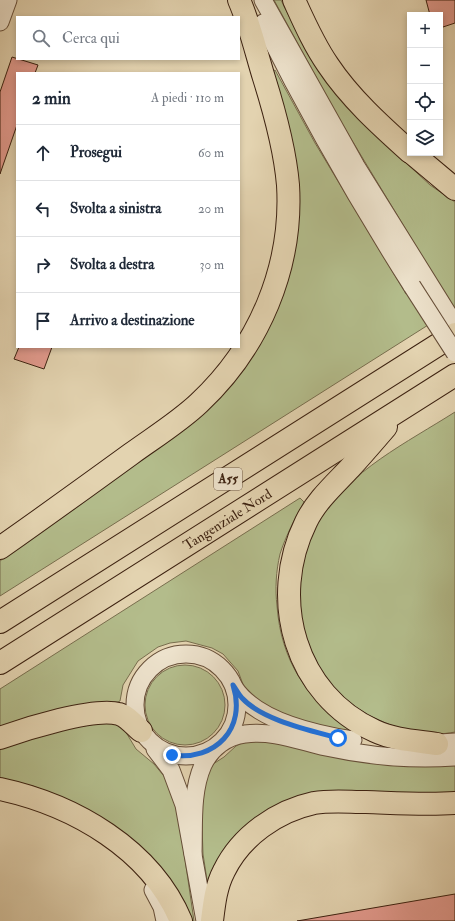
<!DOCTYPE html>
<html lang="it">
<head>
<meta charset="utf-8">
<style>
	body { margin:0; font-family:"IM FELL Double Pica",serif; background:#f2f2f3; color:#1f2937 }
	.controls { position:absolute; right:12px; top:12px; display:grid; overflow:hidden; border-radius:0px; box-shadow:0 2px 6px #0003 }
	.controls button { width:36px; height:36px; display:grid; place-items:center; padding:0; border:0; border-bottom:1px solid #e0e1e3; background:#fff; color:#1f2937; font:20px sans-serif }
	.stop { position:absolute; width:12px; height:12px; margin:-9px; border:3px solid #1a73e8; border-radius:50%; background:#fff }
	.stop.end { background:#1a73e8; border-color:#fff; box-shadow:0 1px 4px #0008 }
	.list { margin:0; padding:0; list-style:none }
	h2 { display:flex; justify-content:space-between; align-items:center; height:52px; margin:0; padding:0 16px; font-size:17px }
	h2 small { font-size:13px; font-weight:400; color:#747a83 }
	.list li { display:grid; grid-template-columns:26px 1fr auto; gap:12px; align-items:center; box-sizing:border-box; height:56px; padding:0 16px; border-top:1px solid #e0e1e3 }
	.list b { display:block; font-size:15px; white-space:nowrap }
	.list em { font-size:13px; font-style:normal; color:#747a83 }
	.icon { flex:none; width:22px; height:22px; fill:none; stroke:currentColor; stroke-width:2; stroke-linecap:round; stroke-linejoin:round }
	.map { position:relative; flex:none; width:455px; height:921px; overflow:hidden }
	.search { position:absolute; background:#fff; box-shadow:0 2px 6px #0003; left:16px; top:16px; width:224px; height:44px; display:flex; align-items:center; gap:10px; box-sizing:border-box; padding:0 14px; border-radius:0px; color:#747a83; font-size:15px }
	.panel { position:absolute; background:#fff; box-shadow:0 2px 6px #0003; left:16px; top:72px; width:224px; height:276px; border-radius:0px }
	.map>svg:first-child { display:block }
	.green { fill:#b3bc8b; stroke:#786e4e }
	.building { fill:#e49b8f; stroke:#3c2110 }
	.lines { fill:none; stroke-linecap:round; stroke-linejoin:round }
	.minor-casing { stroke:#664e38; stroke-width:19 }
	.highway-casing { stroke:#3c2110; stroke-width:24 }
	.minor { stroke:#ede2cc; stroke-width:17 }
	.highway { stroke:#e3d3b0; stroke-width:22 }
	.minor-bridge-casing { stroke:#664e38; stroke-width:19; stroke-linecap:butt }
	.minor-bridge { stroke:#ede2cc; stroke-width:17 }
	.route { stroke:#1a73e8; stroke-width:5 }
	.labels { text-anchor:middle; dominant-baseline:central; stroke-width:3; stroke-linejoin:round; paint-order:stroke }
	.shield { fill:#ede2cc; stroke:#715b48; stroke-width:1 }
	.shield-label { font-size:13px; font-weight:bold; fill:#3c2110 }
	.street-label { font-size:14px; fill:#3c2110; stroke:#ede2cc }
</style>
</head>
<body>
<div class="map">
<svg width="455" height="921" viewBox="0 0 455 921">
	<rect width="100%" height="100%" fill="#e3d3b0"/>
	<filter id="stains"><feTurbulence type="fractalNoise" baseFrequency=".005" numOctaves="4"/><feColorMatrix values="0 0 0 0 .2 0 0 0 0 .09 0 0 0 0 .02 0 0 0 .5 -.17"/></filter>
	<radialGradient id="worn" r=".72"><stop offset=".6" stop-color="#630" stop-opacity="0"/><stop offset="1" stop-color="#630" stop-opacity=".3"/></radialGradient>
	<g class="green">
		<path d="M274 0H281L305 48 390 148 430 185 455 202V308L0 596V561L200 413 291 252 270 73 275 70 315 143 406 294 434 276 339 119Z"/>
		<path d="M455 412V732C429 737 406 732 381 721 302 687 276 594 319 521 348 471 408 442 455 412Z"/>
		<path d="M300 498 304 502C295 519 286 535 280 554 276 571 275 589 277 606 281 660 306 698 349 729L347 733 280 715 247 695 238 671 223 654 212 648 186 641 170 643 158 647 138 661 123 685 120 701 118 702C77 704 38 712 0 727V689Z"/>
		<circle cx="185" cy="705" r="40"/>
		<path d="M114 721 124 729 136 749 154 764 168 781 177 804 194 921H187L87 810 59 796 33 786 0 779V746L27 735Z"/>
		<path d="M266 740C329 757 390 770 455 765V795H316L209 882 207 880 203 854 201 797 210 766 224 757 236 746 244 742Z"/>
	</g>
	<g class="building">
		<path d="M426 0H455V23L440 28V15H430Z"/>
		<path d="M12 57 38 65 35 73H17V125L0 174V92Z"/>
		<path d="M19 347H52L44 369 14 359Z"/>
		<path d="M455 894V921H297Z"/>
	</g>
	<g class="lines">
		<defs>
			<g id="minor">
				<path d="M263 0 356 166 455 325"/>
				<path d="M0 22 8 0"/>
				<path d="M263 23C308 113 358 201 412 286"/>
				<circle cx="186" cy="705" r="51"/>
				<path d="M234 687C256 721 315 734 353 740"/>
				<path d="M425 744 455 742"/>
				<path d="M155 749 171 770 184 805 205 921"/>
				<path d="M193 854C194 825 191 792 203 765 211 748 227 736 245 734 273 730 299 741 326 747 367 756 412 760 455 757"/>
				<path d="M153 890 162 907 165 921"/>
			</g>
			<g id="highway">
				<path d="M294 0C304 22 314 45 328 65 350 98 380 125 410 152"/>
				<path d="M412 153 455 189"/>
				<path d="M386 427C374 441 362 455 350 468 334 485 316 501 306 522 268 599 295 695 375 731 394 740 417 741 437 744"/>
				<path d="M0 548C44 517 87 486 131 454 153 438 179 422 199 403 259 347 293 267 288 185 285 149 275 113 264 78 256 52 250 25 239 0"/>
				<path d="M0 622 455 334"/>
				<path id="s1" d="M0 663 455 375"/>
				<path d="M0 738C25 729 94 707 119 714 127 716 134 725 141 731"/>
				<path d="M0 789C74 805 151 849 181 921"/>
				<path d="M212 921C214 904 216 886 224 871 241 836 277 811 314 803 331 800 349 802 366 802 396 803 425 805 455 803"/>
			</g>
		</defs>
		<use href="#minor" class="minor-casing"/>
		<use href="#highway" class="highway-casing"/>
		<use href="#minor" class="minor"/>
		<use href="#highway" class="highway"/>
		<defs>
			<path id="minor-bridge" d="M412 286 455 353"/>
		</defs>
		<use href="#minor-bridge" class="minor-bridge-casing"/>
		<use href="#minor-bridge" class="minor-bridge"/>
	</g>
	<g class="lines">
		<path class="route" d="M172 755C215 761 247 729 233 685 236 689 238 694 242 698 262 720 309 730 338 738"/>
	</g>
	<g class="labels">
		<rect class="shield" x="214" y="468" width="28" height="22" rx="3"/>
		<g class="shield-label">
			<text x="228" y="479">A55</text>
		</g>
		<g class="street-label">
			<text stroke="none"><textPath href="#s1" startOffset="269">Tangenziale Nord</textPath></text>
		</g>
	</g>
	<rect width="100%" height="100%" filter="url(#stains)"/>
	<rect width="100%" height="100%" fill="url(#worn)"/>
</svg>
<div class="controls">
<button>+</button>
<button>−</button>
<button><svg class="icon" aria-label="locate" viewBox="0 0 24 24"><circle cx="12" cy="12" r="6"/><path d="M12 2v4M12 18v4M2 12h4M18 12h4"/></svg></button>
<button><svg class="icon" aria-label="layers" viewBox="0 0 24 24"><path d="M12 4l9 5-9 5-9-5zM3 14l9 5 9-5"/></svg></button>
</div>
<div class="stop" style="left:338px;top:738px"></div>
<div class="stop end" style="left:172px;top:755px"></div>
<div class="search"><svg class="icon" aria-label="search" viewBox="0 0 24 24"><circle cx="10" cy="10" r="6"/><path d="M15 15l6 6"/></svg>Cerca qui</div>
<section class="panel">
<h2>2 min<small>A piedi · 110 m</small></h2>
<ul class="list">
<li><svg class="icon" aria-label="ahead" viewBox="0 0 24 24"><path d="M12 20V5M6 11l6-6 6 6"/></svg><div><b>Prosegui</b></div><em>60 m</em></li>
<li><svg class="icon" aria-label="left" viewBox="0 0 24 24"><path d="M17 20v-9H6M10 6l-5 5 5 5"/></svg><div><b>Svolta a sinistra</b></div><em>20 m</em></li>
<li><svg class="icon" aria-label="right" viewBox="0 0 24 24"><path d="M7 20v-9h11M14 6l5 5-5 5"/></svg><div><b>Svolta a destra</b></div><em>30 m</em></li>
<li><svg class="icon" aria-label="arrive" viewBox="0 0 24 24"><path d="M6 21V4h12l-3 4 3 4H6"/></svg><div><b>Arrivo a destinazione</b></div></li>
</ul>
</section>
</div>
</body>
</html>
